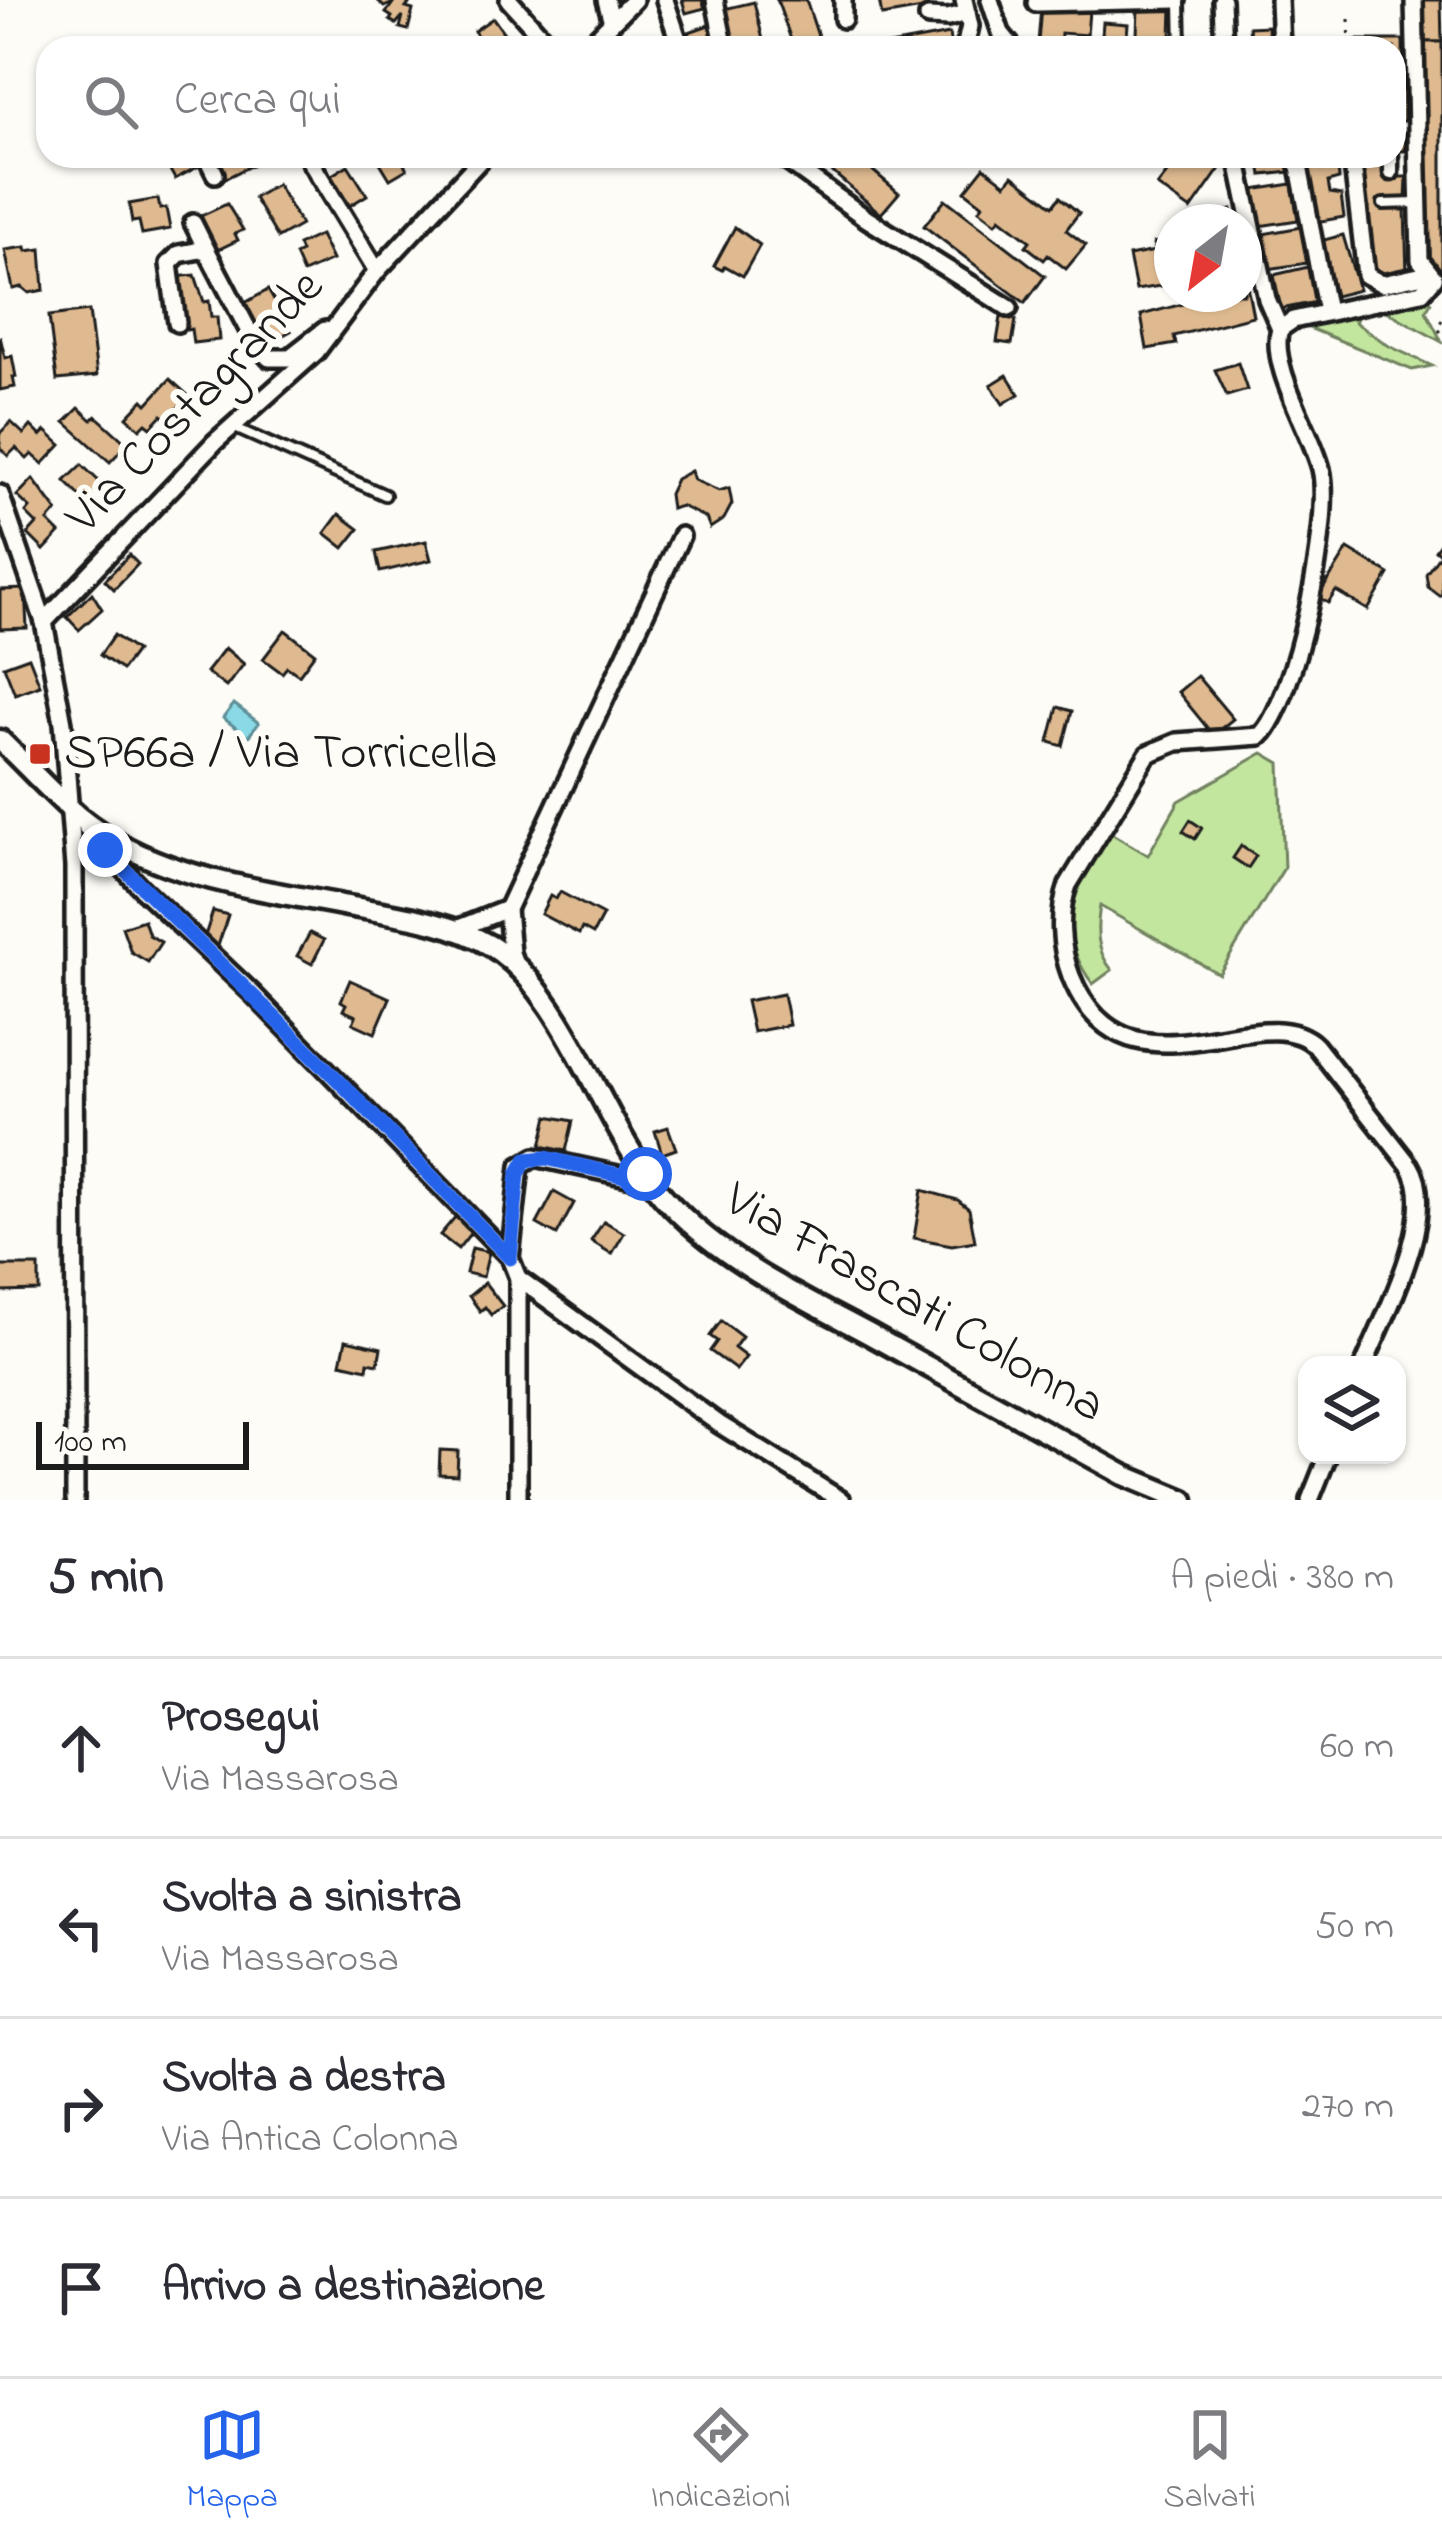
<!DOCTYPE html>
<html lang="it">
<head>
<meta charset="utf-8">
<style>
	body { margin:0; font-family:"Indie Flower",sans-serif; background:#f2f2f3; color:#2b2b33 }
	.controls { position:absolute; right:36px; bottom:36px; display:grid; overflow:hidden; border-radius:24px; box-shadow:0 3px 9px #0004 }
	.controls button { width:108px; height:108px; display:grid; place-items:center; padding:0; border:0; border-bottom:3px solid #e1e1e2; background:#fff; color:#2b2b33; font:60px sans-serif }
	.compass { position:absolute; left:1154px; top:204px; width:108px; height:108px; border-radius:50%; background:#fff; box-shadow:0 3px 9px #0004; rotate:211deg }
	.scale { position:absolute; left:36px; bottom:30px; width:213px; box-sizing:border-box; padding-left:12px; border:6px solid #1c1c1c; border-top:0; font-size:33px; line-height:42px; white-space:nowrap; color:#1c1c1c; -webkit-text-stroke:9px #fdfcf7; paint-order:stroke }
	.stop { position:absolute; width:36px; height:36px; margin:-27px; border:9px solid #2563eb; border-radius:50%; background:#fff }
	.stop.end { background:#2563eb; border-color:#fff; box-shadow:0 3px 12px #0008 }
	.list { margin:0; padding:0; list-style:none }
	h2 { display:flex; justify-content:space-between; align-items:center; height:156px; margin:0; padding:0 48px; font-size:51px }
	h2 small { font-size:39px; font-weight:400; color:#7c7c81 }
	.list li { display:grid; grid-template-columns:78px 1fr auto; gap:36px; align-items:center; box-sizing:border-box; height:180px; padding:0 48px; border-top:3px solid #e1e1e2 }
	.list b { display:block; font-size:45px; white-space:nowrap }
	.list p { margin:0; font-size:39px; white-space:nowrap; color:#7c7c81 }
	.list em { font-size:39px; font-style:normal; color:#7c7c81 }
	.icon { flex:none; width:66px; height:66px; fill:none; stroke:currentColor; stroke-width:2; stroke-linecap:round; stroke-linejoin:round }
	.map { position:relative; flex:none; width:1442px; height:1500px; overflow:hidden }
	.search { position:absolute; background:#fff; box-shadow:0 3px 9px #0004; left:36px; right:36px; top:36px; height:132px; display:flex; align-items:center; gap:30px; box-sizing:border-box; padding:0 42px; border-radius:36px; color:#7c7c81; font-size:45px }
	.sheet { height:876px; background:#fff }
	nav { display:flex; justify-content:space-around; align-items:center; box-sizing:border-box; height:168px; border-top:3px solid #e1e1e2; background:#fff; font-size:33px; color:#7c7c81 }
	nav a { display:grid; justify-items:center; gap:6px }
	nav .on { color:#2563eb }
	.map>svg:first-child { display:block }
	.green { fill:#c3e69f; stroke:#70815e; stroke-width:3 }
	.water { fill:#89d9e6; stroke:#5d8d95; stroke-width:3 }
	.building { fill:#dfba90; stroke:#1c1c1c; stroke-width:3 }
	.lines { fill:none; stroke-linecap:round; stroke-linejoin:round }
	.service-casing { stroke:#1c1c1c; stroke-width:16 }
	.pedestrian-casing { stroke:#1c1c1c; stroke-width:21 }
	.minor-casing { stroke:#1c1c1c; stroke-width:24 }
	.tertiary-casing { stroke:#1c1c1c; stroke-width:27 }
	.path { stroke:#1c1c1c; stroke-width:3; stroke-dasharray:3 9; stroke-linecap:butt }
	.service { stroke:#fdfcf7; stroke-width:8 }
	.pedestrian { stroke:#fdfcf7; stroke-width:12 }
	.minor { stroke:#fdfcf7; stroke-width:15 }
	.tertiary { stroke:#fdfcf7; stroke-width:18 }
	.route { stroke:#2563eb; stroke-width:15 }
	.poi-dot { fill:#c8321e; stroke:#fdfcf7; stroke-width:4.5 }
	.labels { text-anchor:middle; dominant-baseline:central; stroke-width:12; stroke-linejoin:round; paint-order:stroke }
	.street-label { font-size:51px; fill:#1c1c1c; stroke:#fdfcf7 }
	.poi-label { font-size:51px; fill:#1c1c1c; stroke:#fdfcf7; text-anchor:start }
</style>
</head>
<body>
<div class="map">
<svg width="1442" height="1500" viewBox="0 0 1442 1500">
	<rect width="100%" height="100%" fill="#fdfcf7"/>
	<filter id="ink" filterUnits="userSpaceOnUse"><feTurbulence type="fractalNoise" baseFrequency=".00833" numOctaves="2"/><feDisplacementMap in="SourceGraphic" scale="24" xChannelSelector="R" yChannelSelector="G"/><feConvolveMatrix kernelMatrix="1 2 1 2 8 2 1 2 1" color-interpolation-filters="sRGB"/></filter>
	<g filter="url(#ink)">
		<g class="green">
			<path d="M1426 297 1431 302 1426 311 1442 342 1381 308Z"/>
			<path d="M1353 313 1358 316 1355 322 1389 346 1432 366 1412 370 1304 326Z"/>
			<path d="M1263 753 1280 763 1284 868 1219 974 1100 906C1096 930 1096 951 1112 970L1093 984C1050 928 1077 885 1109 832L1148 855 1179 801Z"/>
		</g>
		<path class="water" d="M234 704 259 723 248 737 223 718Z"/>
		<g class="building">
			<path d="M382 0H404L409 4 406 8 413 10 408 30 400 28 403 16 396 24 390 20 392 17 386 13 393 3 384 7 379 2Z"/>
			<path d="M682 0H702L705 8 686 13Z"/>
			<path d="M777 0H806L819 39 822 38 826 48H794Z"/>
			<path d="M879 0H927L928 8 882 16Z"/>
			<path d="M1421 0H1441L1442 42H1422Z"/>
			<path d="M754 2 763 40 734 47 724 9Z"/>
			<path d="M1138 6 1172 7 1171 37 1137 36Z"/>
			<path d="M1041 7 1089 11 1087 35 1061 33 1060 45 1038 43Z"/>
			<path d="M493 18 514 47 513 48H486L474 31Z"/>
			<path d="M1103 22 1128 24 1126 48H1101Z"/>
			<path d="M709 25 717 48H694L689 32Z"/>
			<path d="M1268 26 1269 48H1238L1237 38 1250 37 1249 27Z"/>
			<path d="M949 34 951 48H880L879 47Z"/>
			<path d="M1355 40H1403L1404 121H1394V48H1355Z"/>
			<path d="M1422 42H1442V273L1428 270Z"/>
			<path d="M1394 131 1405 132V151H1394Z"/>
			<path d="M162 156H193L199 166 175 179Z"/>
			<path d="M224 156H270L224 179 215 161Z"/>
			<path d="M376 156H399L407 169 390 179Z"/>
			<path d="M814 156H856L899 193 881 214Z"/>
			<path d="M1151 156H1206L1221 167 1191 210 1157 186 1167 173 1149 160Z"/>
			<path d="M1259 156H1289L1291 172 1262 175Z"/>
			<path d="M1305 156H1337L1339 179 1328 182 1330 193 1341 195 1344 217 1316 222Z"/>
			<path d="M1359 156H1385L1386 177H1407L1406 200H1380V208H1405L1407 274 1372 277 1369 208 1362 207Z"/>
			<path d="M348 165 367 195 346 208 327 178Z"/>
			<path d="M984 167 1006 184 1013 175 1053 206 1060 197 1079 213 1066 230 1086 245 1066 269 1048 255 1044 260 1026 246 1030 241 1000 218 996 223 979 210 983 205 965 191Z"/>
			<path d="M277 184 301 225 278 238 254 198Z"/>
			<path d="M1292 184 1298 220 1259 226 1253 190Z"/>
			<path d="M158 199 160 209 166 208 170 229 142 234 139 221 132 222 129 204Z"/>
			<path d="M945 199 1045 276 1025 303 924 226Z"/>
			<path d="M227 204 243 230 235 234 238 240 215 251 199 217Z"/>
			<path d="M1232 210 1235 222H1201L1200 217Z"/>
			<path d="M735 227 760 245 743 276 725 266 722 270 714 266Z"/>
			<path d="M1301 227 1307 263 1268 269 1263 234Z"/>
			<path d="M320 235 332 260 303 273 295 255 301 252 298 245Z"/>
			<path d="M1343 235 1359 290 1335 296 1320 241Z"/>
			<path d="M1172 239V276L1164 278 1166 285 1136 290 1129 256 1155 251 1154 243Z"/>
			<path d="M26 247 27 251 41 249 44 290 29 293 22 287 13 289 5 250Z"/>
			<path d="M1308 267 1316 302 1281 309 1274 275Z"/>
			<path d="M1244 270 1253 316 1174 336 1176 344 1147 349 1141 315 1198 300 1197 294H1244Z"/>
			<path d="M195 275 204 302 209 301 211 317H217L219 340 193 343 191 329 187 330 174 277Z"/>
			<path d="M268 290 291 331 265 345 243 304Z"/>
			<path d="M89 311 97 376 57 380 49 316Z"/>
			<path d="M1001 317 1016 320 1012 344 997 342Z"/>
			<path d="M0 336 5 358 12 356 16 377H13L15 387 0 390Z"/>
			<path d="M1238 363 1247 390 1227 396 1215 370Z"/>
			<path d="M1007 375 1019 394 1003 404 991 385Z"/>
			<path d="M170 379 189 396 167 419 162 415 151 427 146 423 140 429 127 417 143 400 147 404Z"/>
			<path d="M79 408 92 420 96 416 127 444 110 462 65 422Z"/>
			<path d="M11 422 24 434 31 426 41 436 46 431 61 445 43 464 32 454 27 459 16 448 8 456 0 448V433Z"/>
			<path d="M82 465 105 487 88 504 65 481Z"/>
			<path d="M691 471 694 480 719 491 729 488 732 504 724 519 710 528 706 518 681 506 671 509 669 494 676 479Z"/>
			<path d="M33 479 57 511 48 521 60 533 44 550 28 534 37 524 26 513 30 508 17 496Z"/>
			<path d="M339 514 359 529 344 548 325 533Z"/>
			<path d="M1442 540V594L1440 596 1428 587 1426 574 1440 554 1435 550Z"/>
			<path d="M426 541 431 560 380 572 376 552Z"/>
			<path d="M1348 549 1389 574 1368 610 1336 591 1328 603 1318 597Z"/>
			<path d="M129 555 138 564 114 589 105 580Z"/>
			<path d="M25 589 27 628 0 629V590Z"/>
			<path d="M92 593 102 609 79 630 67 617Z"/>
			<path d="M285 630 315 653 299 675 287 667 282 673 263 659Z"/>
			<path d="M114 635 136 651 122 670 100 655Z"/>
			<path d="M225 648 244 664 226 687 206 672Z"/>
			<path d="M29 657 40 685 15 694 4 666Z"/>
			<path d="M1197 676 1233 719 1213 735 1178 692Z"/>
			<path d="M1058 707 1072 711 1063 746 1049 742Z"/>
			<path d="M1190 820 1202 828 1195 839 1183 831Z"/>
			<path d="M1241 846 1256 856 1248 868 1233 858Z"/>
			<path d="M560 892 603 915 593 934 582 928 579 934 541 914 550 896 556 899Z"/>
			<path d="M213 911 228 915 218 946 203 942Z"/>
			<path d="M144 920 149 935 161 942 148 962 131 952 122 927Z"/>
			<path d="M310 933 324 940 312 964 297 956Z"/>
			<path d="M350 980 390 998 375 1033 353 1023 356 1016 343 1010 346 1004 341 1001Z"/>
			<path d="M783 994 789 1025 753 1032 746 1001Z"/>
			<path d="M548 1116 573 1121 566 1151 541 1146Z"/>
			<path d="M668 1127 676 1149 662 1154 655 1131Z"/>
			<path d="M922 1190 958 1200 969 1209 975 1241 952 1245 914 1238Z"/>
			<path d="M554 1192 574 1203 557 1235 537 1224Z"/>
			<path d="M456 1216 473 1230 458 1249 440 1235Z"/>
			<path d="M604 1221 624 1233 612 1254 591 1241Z"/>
			<path d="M472 1248 489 1252 483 1277 466 1273Z"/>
			<path d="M0 1266H39V1291L0 1292Z"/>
			<path d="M485 1283 503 1306 491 1315 485 1307 480 1311 469 1296Z"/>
			<path d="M721 1321 742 1337 734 1348 746 1357 736 1370 710 1351 717 1341 710 1336Z"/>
			<path d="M346 1340 381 1348 378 1364 368 1362 367 1369 341 1363Z"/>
			<path d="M440 1450 458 1451 457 1475 439 1474Z"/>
		</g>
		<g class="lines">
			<defs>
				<g id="service">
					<path d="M1180 2 1181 48"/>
					<path d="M1383 204 1417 203"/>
					<path d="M233 427 385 495"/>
				</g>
				<path id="pedestrian" d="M1391 173V156"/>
				<g id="minor">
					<path d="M509 0 552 48"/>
					<path d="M606 0 612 22"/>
					<path d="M665 0 681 48"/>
					<path d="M715 0 723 40"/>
					<path d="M843 0V19"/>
					<path d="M964 0 970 26 965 48"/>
					<path d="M990 0 1001 33 1013 48"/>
					<path d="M1222 0 1224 48"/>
					<path d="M1279 0 1281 48"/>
					<path d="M1414 0 1420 260 1434 278"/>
					<path d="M1036 3 1177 0"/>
					<path d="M928 17 948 18 967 13"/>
					<path d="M586 48 634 0"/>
					<path d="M206 156 215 174"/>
					<path d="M307 156 377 271"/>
					<path d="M780 156 867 219 1009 308"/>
					<path d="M1237 156 1267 299 1280 329"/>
					<path d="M1297 156 1327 312"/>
					<path d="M1352 156 1366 275 1382 284 1428 274"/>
					<path d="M193 223 206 249"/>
					<path d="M177 323 169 264 179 254 206 249 255 343 269 358H289L325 330"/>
					<path d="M1280 329C1268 365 1312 432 1321 469 1333 518 1296 701 1260 736L1177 742 1148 754 1068 885C1058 914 1060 947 1071 976 1124 1110 1262 992 1316 1046L1410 1166C1440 1214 1384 1316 1364 1365"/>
					<path d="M1280 329 1293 320 1422 292 1434 278"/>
					<path d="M0 494 44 622"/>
					<path d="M87 829 142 889 253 994 510 1258"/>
					<path d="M454 930 507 909"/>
					<path d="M517 969 511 953 507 909 681 536"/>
					<path d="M518 1278 719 1424 841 1500"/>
					<path d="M75 1500 74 867 63 723 44 622 215 442 316 352 377 271 484 156"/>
					<path d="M518 1500V1278L510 1258 520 1166 535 1157 650 1182"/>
					<path d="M1310 1500 1328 1455"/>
				</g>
				<path id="tertiary" d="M0 740C26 765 51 793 78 816 154 878 250 887 342 905 390 914 448 920 491 946 573 998 603 1136 672 1206 727 1263 800 1297 869 1334 954 1381 1039 1428 1124 1475L1184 1500"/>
			</defs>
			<use href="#service" class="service-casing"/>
			<use href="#pedestrian" class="pedestrian-casing"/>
			<use href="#minor" class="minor-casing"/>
			<use href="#tertiary" class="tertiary-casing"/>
			<g class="path">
				<path d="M1349 19 1350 48"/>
				<path d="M1442 320 1437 328 1442 333"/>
			</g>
			<use href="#service" class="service"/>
			<use href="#pedestrian" class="pedestrian"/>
			<use href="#minor" class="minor"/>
			<use href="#tertiary" class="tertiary"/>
		</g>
	</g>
	<g class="lines" filter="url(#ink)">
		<path class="route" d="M105 850 348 1090 510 1258 518 1174 526 1160 546 1158 650 1182 645 1174"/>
	</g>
	<rect class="poi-dot" x="28" y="742" width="24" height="24" rx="6"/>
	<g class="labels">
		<g class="street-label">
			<text transform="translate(196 403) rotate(-46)">Via Costagrande</text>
			<text transform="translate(914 1304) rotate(30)">Via Frascati Colonna</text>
		</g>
		<g class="poi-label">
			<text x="64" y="754">SP66a / Via Torricella</text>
		</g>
	</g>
</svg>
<div class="controls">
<button><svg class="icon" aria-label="layers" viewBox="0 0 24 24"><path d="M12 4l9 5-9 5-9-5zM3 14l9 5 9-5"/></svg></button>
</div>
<svg class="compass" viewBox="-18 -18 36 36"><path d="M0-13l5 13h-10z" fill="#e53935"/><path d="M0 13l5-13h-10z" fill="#7c7c81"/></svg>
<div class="scale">100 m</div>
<div class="stop" style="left:645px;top:1174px"></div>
<div class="stop end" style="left:105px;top:850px"></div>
<div class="search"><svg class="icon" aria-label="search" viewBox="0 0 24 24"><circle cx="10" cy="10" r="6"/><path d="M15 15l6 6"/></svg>Cerca qui</div>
</div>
<section class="sheet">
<h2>5 min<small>A piedi · 380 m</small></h2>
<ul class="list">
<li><svg class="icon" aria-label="ahead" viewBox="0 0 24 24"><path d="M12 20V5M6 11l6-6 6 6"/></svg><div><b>Prosegui</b><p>Via Massarosa</p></div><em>60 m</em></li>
<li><svg class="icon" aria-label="left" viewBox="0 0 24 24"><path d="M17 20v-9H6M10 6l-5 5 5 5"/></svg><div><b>Svolta a sinistra</b><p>Via Massarosa</p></div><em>50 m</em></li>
<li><svg class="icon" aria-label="right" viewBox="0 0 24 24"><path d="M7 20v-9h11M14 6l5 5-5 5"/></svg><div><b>Svolta a destra</b><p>Via Antica Colonna</p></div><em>270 m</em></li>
<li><svg class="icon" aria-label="arrive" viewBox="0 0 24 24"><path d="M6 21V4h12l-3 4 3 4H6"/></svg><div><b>Arrivo a destinazione</b></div></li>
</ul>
</section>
<nav>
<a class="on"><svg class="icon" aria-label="map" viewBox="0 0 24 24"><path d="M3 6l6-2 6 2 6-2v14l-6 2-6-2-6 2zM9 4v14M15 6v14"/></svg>Mappa</a>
<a><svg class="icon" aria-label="directions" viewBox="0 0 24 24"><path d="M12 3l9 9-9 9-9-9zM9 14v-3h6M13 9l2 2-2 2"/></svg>Indicazioni</a>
<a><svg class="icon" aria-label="saved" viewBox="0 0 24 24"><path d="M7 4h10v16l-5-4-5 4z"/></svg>Salvati</a>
</nav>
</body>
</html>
